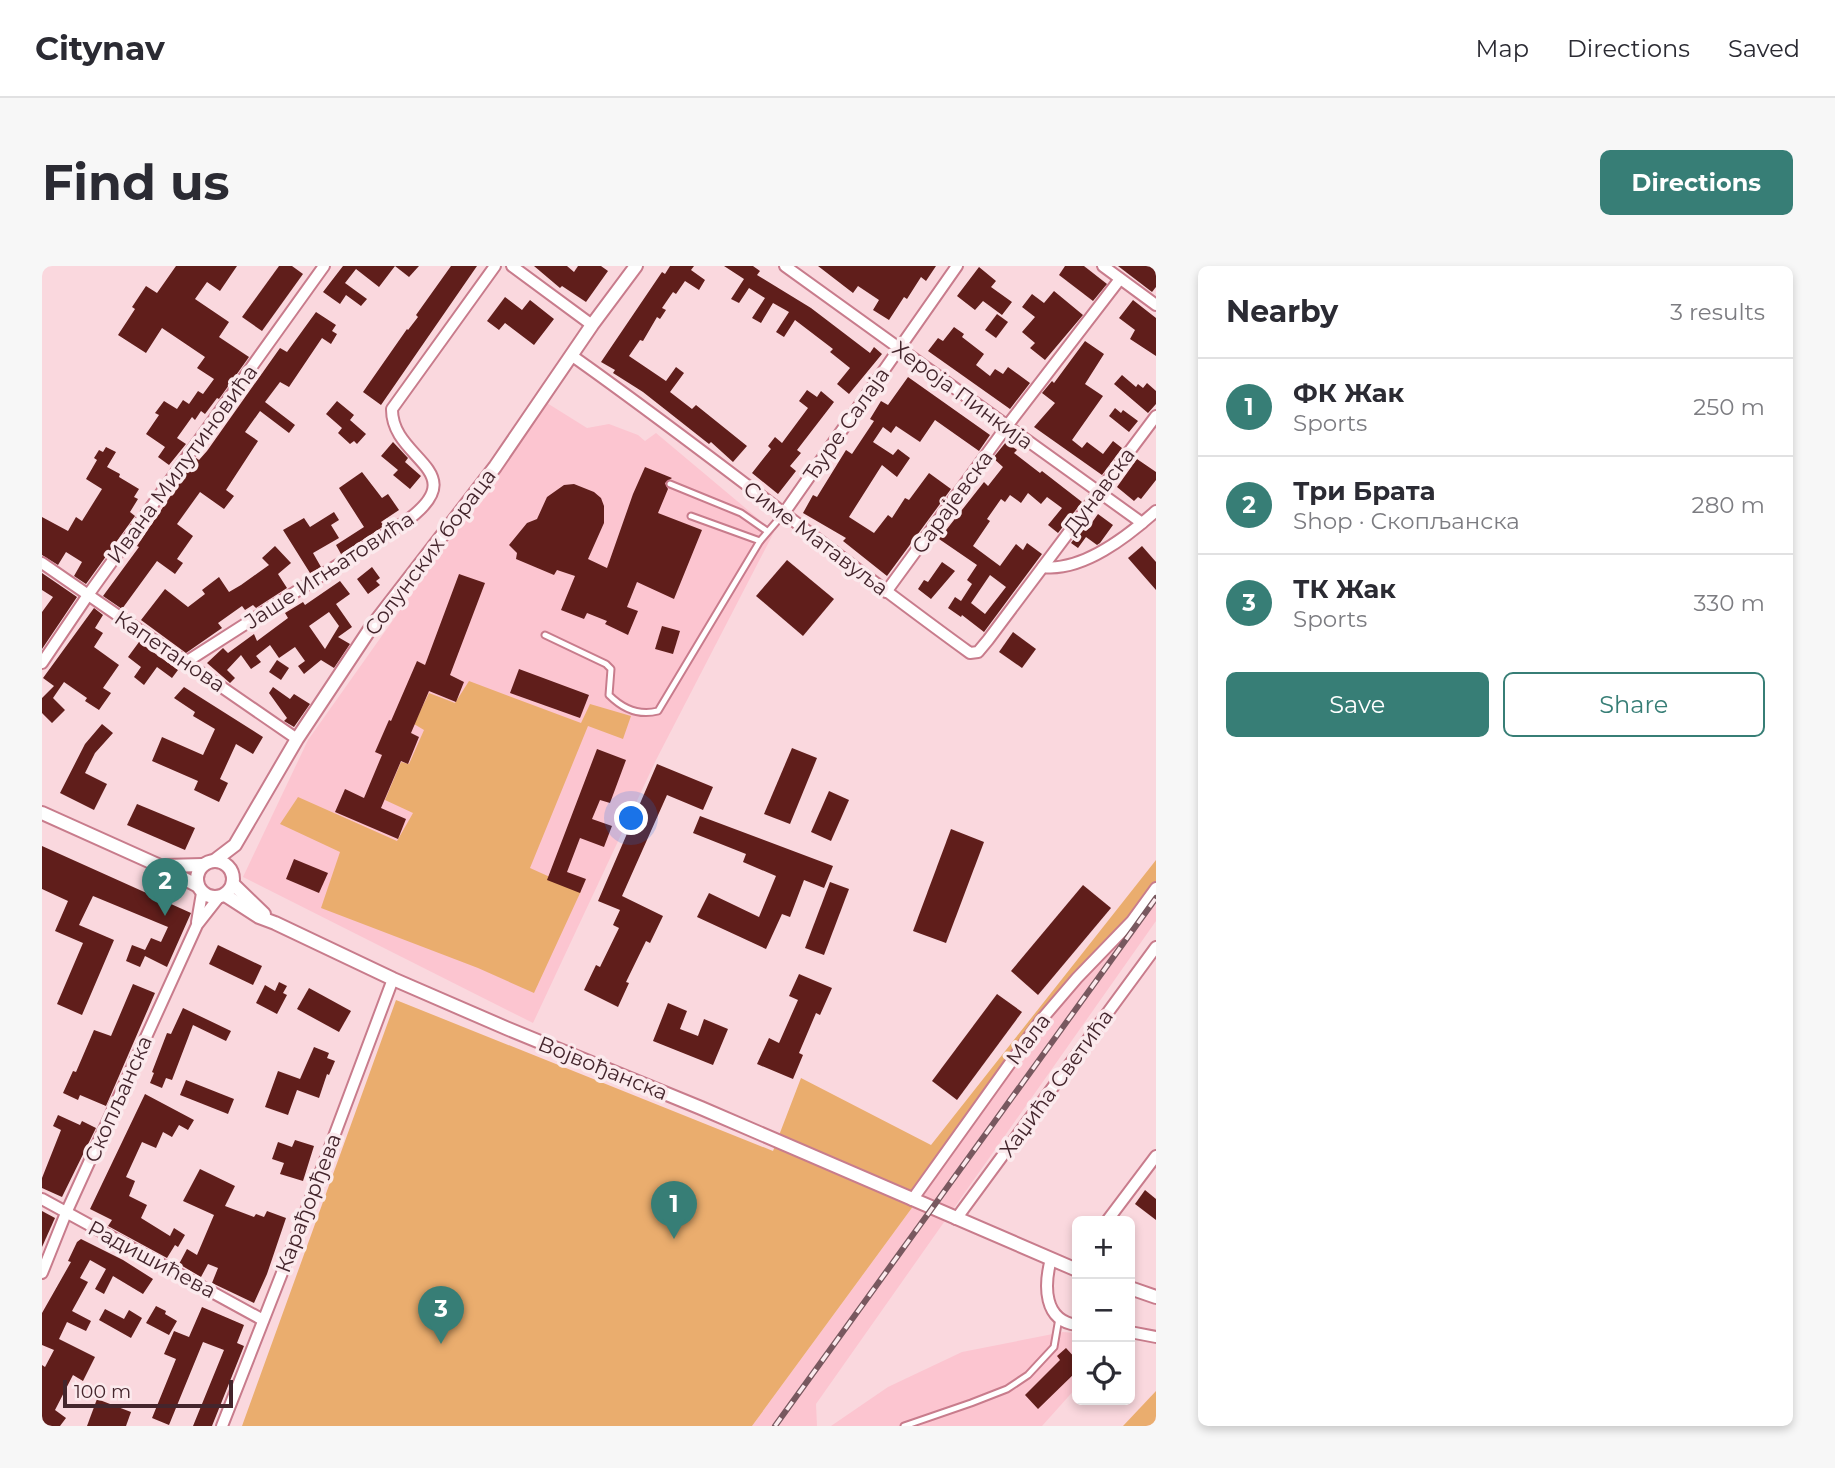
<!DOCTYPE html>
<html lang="en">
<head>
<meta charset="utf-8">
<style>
	body { margin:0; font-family:Montserrat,sans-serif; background:#f7f7f7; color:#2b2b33 }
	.controls { position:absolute; right:21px; bottom:21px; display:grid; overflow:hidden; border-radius:10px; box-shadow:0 4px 10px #0003 }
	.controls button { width:63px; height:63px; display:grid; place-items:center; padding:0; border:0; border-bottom:2px solid #e1e1e2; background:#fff; color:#2b2b33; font:35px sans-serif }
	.scale { position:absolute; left:21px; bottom:18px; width:170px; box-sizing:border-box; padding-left:7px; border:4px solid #44252c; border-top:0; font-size:19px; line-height:24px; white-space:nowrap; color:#44252c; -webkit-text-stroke:5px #fbeaed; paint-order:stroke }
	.you { position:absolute; left:590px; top:553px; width:24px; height:24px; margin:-18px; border:5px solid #fff; border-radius:50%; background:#1a73e8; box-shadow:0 0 0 10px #1a73e833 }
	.badge { display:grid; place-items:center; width:46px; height:46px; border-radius:50%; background:#377e76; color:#fff; font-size:23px; font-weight:700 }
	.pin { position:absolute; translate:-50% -58px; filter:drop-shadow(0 2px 4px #0008) }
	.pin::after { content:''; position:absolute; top:37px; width:24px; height:21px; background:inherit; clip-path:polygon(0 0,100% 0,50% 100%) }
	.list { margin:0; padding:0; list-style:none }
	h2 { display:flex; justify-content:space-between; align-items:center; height:91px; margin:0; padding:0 28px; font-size:30px }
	h2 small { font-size:23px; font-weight:400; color:#7c7c81 }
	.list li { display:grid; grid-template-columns:46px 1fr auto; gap:21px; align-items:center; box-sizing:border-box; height:98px; padding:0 28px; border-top:2px solid #e1e1e2 }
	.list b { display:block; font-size:26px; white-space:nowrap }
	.list p { margin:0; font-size:23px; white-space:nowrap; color:#7c7c81 }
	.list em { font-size:23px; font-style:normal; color:#7c7c81 }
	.actions { display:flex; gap:14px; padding:21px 28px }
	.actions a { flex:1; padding:16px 0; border:2px solid #377e76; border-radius:10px; text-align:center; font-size:24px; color:#377e76 }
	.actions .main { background:#377e76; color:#fff }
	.icon { flex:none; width:38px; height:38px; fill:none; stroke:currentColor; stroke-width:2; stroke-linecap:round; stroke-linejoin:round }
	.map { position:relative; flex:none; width:1114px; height:1160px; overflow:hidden; border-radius:10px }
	header { display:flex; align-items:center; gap:42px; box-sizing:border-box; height:98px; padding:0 35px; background:#fff; border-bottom:2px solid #e1e1e2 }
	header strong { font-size:33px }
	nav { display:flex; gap:38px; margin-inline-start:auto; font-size:24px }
	.intro { display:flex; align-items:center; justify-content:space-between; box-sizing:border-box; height:168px; padding:0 42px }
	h1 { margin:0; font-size:49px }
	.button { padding:18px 32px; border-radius:10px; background:#377e76; color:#fff; font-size:24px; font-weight:700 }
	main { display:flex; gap:42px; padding:0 42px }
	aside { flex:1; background:#fff; border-radius:10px; box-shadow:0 4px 10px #0003 }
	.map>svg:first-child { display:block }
	.built { fill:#fcc5d0 }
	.green { fill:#eaad6e }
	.building { fill:#601e1b; fill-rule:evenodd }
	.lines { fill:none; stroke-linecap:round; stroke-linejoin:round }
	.service-casing { stroke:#c87c8c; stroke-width:9 }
	.minor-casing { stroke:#c87c8c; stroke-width:14 }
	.tertiary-casing { stroke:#c87c8c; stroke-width:16 }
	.service { stroke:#fff; stroke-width:5 }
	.minor { stroke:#fff; stroke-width:10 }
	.tertiary { stroke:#fff; stroke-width:12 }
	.rail-casing { stroke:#78585f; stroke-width:6 }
	.rail { stroke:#fbeaed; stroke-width:3.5; stroke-dasharray:10; stroke-linecap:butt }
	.labels { text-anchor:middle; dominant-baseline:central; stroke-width:7; stroke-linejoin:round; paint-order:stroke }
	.street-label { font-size:21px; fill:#44252c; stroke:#fbeaed }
</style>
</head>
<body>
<header>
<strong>Citynav</strong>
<nav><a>Map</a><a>Directions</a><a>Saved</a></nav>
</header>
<div class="intro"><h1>Find us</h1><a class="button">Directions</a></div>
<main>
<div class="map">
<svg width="1114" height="1160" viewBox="0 0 1114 1160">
	<rect width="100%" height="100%" fill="#fad8de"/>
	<g class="built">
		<path d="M505 137 545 162 567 158 596 169 603 175 614 167 732 266 614 494 491 757 201 611 266 474Z"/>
		<path d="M1114 622V655L774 1138 775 1160H710L1056 688Z"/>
		<path d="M1021 1066 1035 1067V1121L1000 1160H789L846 1121 920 1086Z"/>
	</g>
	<g class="green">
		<path d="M427 415 539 457 548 438 589 450 581 473 546 460 488 602 539 625 492 727 436 702 279 642 298 586 238 558 256 531 355 575 371 547 343 534 359 496 367 498 382 464 372 458 387 427 413 437Z"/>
		<path d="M1114 594V622L1056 688 710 1160H200L354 734 731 885 759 812 889 879Z"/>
		<path d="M1114 1125V1160H1081Z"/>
	</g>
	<g class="building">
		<path d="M134 0H195L178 25 165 16 153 33 187 56 177 71 207 91 177 133 175 132 163 148 159 145 153 154 150 151 135 172 144 178 127 199 116 191 123 181 104 168 117 149 113 147 122 135 135 143 141 134 147 138 156 125 161 128 172 113 155 102 163 91 120 62 104 87 76 69 93 43 90 41 104 20 115 27Z"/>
		<path d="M237 0H250L261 8 220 65 200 51Z"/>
		<path d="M301 0H353L337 21 314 3 303 17 325 33 319 40 304 29 298 38 281 26Z"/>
		<path d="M353 0H377L367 11Z"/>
		<path d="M409 0H435L339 139 321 126 365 63 366 64 376 51 374 49Z"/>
		<path d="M492 0H525L532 6 536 0H559L566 5 544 36 520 20 518 22Z"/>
		<path d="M628 0H652L649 4 663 14 657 24 643 15 634 28 631 26 620 42 624 44 618 53 615 51 601 75 598 74 587 90 624 115 634 101 642 107 628 126 650 143 654 139 705 180 691 196 669 176 667 178 601 126 571 107 573 104 559 96 620 6 623 8Z"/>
		<path d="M682 0H711L718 5 715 9 769 42 828 87 832 81 840 88 807 128 795 118 808 102 788 86 791 83 753 54 742 71 734 66 747 46 731 37 719 57 710 52 723 32 707 22 697 37 689 33 702 13Z"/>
		<path d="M776 0H894L884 15 879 11 865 33 862 31 847 54 831 44 837 34 816 20 811 27Z"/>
		<path d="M1023 0H1042L1065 18 1051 35 1017 9Z"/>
		<path d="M1076 0H1114V21L1110 26Z"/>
		<path d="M937 1 954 15 949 21 970 36 960 49 941 35 933 44 915 30Z"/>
		<path d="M1012 25 1041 49 1003 94 988 82 993 77 980 66 993 51 980 41 990 28 1002 37Z"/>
		<path d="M463 31 480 44 488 34 512 53 492 79 463 57 457 64 445 55Z"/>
		<path d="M1091 34 1114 52V90L1088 73 1093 64 1077 52Z"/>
		<path d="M274 46 294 59 290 65 295 68 289 78 280 72 247 121 238 116 223 136 253 159 247 167 218 145 203 166 216 175 184 224 192 230 182 243 158 226 135 258 151 270 135 293 141 297 133 308 115 295 80 343 61 330 97 281 95 280 154 192 157 194 165 185 238 82 245 86Z"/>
		<path d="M955 48 966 56 954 72 943 64Z"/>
		<path d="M912 61 922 68 920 71 942 88 934 99 948 110 953 103 961 108 966 101 988 117 968 143 886 85 896 72 901 75Z"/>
		<path d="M1043 75 1062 88 1043 118 1061 130 1030 174 1040 182 1045 176 1061 188 1071 175 1080 182 1060 209 992 161 1013 137 1000 127 1010 115 1012 117Z"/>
		<path d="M1080 109 1094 121 1096 118 1101 122 1105 117 1114 125V138L1106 147 1072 118Z"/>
		<path d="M866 111 948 169 937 185 893 154 878 176 854 160 849 167 841 161 831 176 851 189 856 183 868 192 855 211 840 199 807 251 832 267 846 249 850 252 863 232 867 234 887 207 909 223 845 310 801 275 804 272 761 247 771 229 775 231 804 184 810 188 832 155 828 153 839 135 846 139Z"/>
		<path d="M765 124 775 131 779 125 792 136 755 184 759 187 748 200 754 205 736 228 710 207 729 183 726 180 733 171 740 177 766 142 757 135Z"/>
		<path d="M295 135 312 149 308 154 324 168 315 178 312 175 308 178 296 167 300 162 284 148Z"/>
		<path d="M1073 142 1079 147 1081 144 1096 155 1087 166 1067 150Z"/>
		<path d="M351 176 366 192 363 196 379 210 368 223 351 209 356 204 339 190Z"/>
		<path d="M964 176 975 184 972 187 998 207 1000 205 1040 236 1016 267 1006 259 1020 242 1005 231 999 238 986 227 979 237 968 229 963 236 959 233 945 253 948 255 931 280 958 300 974 278 981 284 985 277 1000 288 942 366 920 349 919 351 906 342 913 331 919 335 930 318 925 314 935 299 897 273 942 216 946 220 961 201 951 192ZM948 309 964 321 943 348 929 337Z"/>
		<path d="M64 181 74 186 65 201 78 208 77 211 97 223 92 231 96 233 88 246 93 250 44 318 32 310 40 296 24 286 16 299 0 289V251L26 265 34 251 40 255 60 223 44 213 55 194 52 192 57 184 61 186Z"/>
		<path d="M1095 193 1114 206V214L1099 233 1096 231 1092 235 1075 221Z"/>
		<path d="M603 201 630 212 623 217 626 223 616 247 660 264 632 333 595 316 585 341 596 345 586 369 563 358 565 355 545 347 542 353 519 344 533 310 515 304 512 309 474 293 475 287 467 279 485 257 495 253 505 231 522 219 532 218 552 226 559 232 562 240V257L546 293 565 302 591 228Z"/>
		<path d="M320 206 340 232 346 228 357 244 339 256 342 260 299 288 294 279 322 261 297 222Z"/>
		<path d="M292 246 297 254 289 259 297 272 271 287 279 301 268 307 241 264 262 252 268 261Z"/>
		<path d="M1056 248 1071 259 1058 277 1055 279 1044 271 1036 282 1029 277 1040 262 1044 265Z"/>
		<path d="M233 280 249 297 236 308 245 322 214 342 211 339 203 344 200 340 176 357 180 362 144 387 99 354 123 323 146 341 163 328 160 324 177 311 187 326 199 319 227 299 220 292Z"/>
		<path d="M1100 280 1114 296V324L1086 292Z"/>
		<path d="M745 294 792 333 761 370 714 330Z"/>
		<path d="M900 296 913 305 889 333 876 323 882 314 886 316Z"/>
		<path d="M330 301 338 312 334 315 338 319 326 328 315 313Z"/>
		<path d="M0 307 35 331 0 383V346L11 331 0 324Z"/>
		<path d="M417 308 443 317 408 409 422 416 414 436 387 425 369 467 377 471 366 498 359 495 339 542 364 553 356 573 293 546 303 523 322 532 340 489 333 486 347 454 349 455 375 395 383 399Z"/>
		<path d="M298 315 308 328 294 338 310 361 296 371 308 378 292 402 279 394 262 408 256 400 263 395 253 381 237 392 228 379 214 390 219 396 209 403 199 389 185 404 193 412 188 417 165 397 181 382 186 387 212 368 215 375 246 352 243 347 261 336 263 339ZM287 346 297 360 283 383 267 360Z"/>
		<path d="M52 342 61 349 53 362 61 367 52 381 77 399 61 422 69 427 57 444 43 435 45 432 22 416 11 432 23 444 10 457 0 447V432L12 420 1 412Z"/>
		<path d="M620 360 638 365 631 388 613 383Z"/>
		<path d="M971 366 994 383 980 402 957 386Z"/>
		<path d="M97 376 136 404 130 412 115 401 102 419 92 411 99 401 86 391Z"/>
		<path d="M235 394 247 402 239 414 227 406Z"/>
		<path d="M477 403 547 429 538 452 468 427Z"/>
		<path d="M142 421 221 471 211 488 194 478 178 513 186 517 177 536 152 524 156 515 110 495 120 471 161 489 173 463 151 450 153 446 132 432Z"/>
		<path d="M231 421 248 433 252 428 268 438 252 461 242 455 245 452 227 427Z"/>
		<path d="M60 458 71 467 53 487 43 507 65 518 52 544 18 527 43 478Z"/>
		<path d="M750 482 775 492 748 558 722 548Z"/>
		<path d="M555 483 584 494 568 537 558 534 550 553 570 560 562 581 538 572 525 606 544 613 538 627 505 614Z"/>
		<path d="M615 498 671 521 661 544 625 529 580 630 621 650 608 677 604 675 584 716 587 717 576 741 542 724 554 699 558 701 577 662 571 659 578 644 556 635Z"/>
		<path d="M787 525 807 534 789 575 769 566Z"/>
		<path d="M95 538 153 562 143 584 85 559Z"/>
		<path d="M658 550 791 600 782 622 762 614 748 651 740 648 724 683 655 651 667 627 717 651 734 610 701 596 704 588 651 567Z"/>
		<path d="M909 563 942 576 904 677 871 665Z"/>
		<path d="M0 580 149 647 125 701 103 690 98 701 84 695 90 679 103 684 109 672 119 676 126 661 51 630 37 659 72 674 40 749 15 738 41 677 13 665 26 635 0 623Z"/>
		<path d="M252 593 286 607 277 627 244 613Z"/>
		<path d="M788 616 807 623 782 689 763 682Z"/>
		<path d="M1041 619 1069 642 996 729 969 705Z"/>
		<path d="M176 679 220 700 211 719 167 698Z"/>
		<path d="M757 708 790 722 778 749 774 747 757 787 761 789 751 813 715 798 727 772 737 777 756 734 747 730Z"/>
		<path d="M237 716 245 720 241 727 245 729 235 748 214 737 223 719 233 725Z"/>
		<path d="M91 718 113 727 64 840 38 829 36 834 21 827 31 805 34 806 52 764 69 770Z"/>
		<path d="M267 722 309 745 297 766 255 743Z"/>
		<path d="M955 728 980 746 915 834 890 815Z"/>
		<path d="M626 737 645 745 638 763 656 770 662 753 686 763 671 799 611 775Z"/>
		<path d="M141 742 189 765 184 775 151 759 130 814 124 812 120 822 108 817 112 807 110 806 125 767 129 768Z"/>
		<path d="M272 781 287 787 285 792 293 795 287 809 285 808 277 832 255 824 246 849 223 841 236 805 258 813Z"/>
		<path d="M144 814 192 833 186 848 138 829Z"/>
		<path d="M103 828 152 854 146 864 137 859 130 871 121 866 114 882 100 876 84 911 93 915 87 930 105 939 99 952 128 970 132 962 143 969 136 981 133 979 125 992 66 960 70 954 48 943Z"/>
		<path d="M16 849 38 859 40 855 54 862 20 931 0 922V912L19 864 11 860Z"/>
		<path d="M253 874 272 880 261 915 238 908 242 897 230 893 236 876 250 881Z"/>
		<path d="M158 903 193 920 183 940 212 951 214 948 222 951 225 945 244 952 225 1008 212 1037 170 1017 176 1002 166 998 159 1011 137 998 145 983 155 989 172 949 141 935Z"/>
		<path d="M1103 924 1114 933V954L1093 938Z"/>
		<path d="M0 945 13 952 0 981Z"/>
		<path d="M39 973 81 994 111 1013 101 1028 71 1010 62 1028 53 1023 64 1003 48 994 38 1012 46 1016 30 1045 49 1055 44 1065 25 1056 17 1073 53 1091 41 1115 31 1109 13 1144 24 1152 18 1160H0V1099L3 1101 12 1084 0 1079V1047L29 996 26 995 35 976Z"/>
		<path d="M114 1040 124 1045 123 1048 135 1055 127 1069 104 1057Z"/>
		<path d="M160 1041 202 1059 195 1077 202 1080 170 1160H151L182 1084 161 1076 127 1159 110 1152 134 1093 122 1088 132 1065 147 1071Z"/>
		<path d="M63 1043 82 1053 87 1044 100 1052 89 1072 57 1054Z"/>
		<path d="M1024 1082 1035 1094V1105L996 1143 983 1129 1018 1094 1015 1090Z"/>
		<path d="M55 1133 89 1146 84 1160H45Z"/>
	</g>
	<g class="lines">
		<defs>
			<g id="service">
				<path d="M628 218 699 247 725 265"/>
				<path d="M649 250 718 275"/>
				<path d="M503 369 564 398 569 403 567 429C581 443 597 450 616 445L718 275 742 247"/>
				<path d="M862 1160 929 1137 965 1123 986 1109 1012 1081 1017 1052"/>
			</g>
			<g id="minor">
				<path d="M470 0 550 59"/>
				<path d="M743 0 1100 257"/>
				<path d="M1061 0 1114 39"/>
				<path d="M529 89C665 185 794 290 928 387L936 386 946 374 1114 150"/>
				<path d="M742 247 915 0"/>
				<path d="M0 297 255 473"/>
				<path d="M1001 301C1041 306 1086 270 1114 245"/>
				<path d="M844 326 965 160 1078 13"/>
				<path d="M144 396 360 258C437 205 349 195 350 143L453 0"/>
				<path d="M0 397 46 329 282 0"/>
				<path d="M155 656 160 627"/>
				<path d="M0 933 221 1054"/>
				<path d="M870 934 999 754 1035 712 1090 655 1114 622"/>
				<path d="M914 953 1114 681"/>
				<path d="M1065 955 1114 890"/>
				<path d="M1009 993C1002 1019 1001 1055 1035 1059"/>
				<path d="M0 1007 24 947 155 659 177 631"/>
				<path d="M1088 1066 1114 1071"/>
				<path d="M180 1160 258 961 351 713"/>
			</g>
			<g id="tertiary">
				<path d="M0 547 118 600 156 620"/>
				<circle cx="173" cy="613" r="18"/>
				<path d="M172 595 193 579 255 473 328 363 453 201 550 59 594 0"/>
				<path d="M122 600 161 599"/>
				<path d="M191 618 222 648"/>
				<path d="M183 629 217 651 233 657 351 713 464 762 659 842 1035 1004"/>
				<path d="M1088 1022 1114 1031"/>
			</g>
		</defs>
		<use href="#service" class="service-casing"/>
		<use href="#minor" class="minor-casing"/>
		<use href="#tertiary" class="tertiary-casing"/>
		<use href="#service" class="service"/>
		<use href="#minor" class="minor"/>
		<use href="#tertiary" class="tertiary"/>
		<defs>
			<path id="rail" d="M733 1160 1114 632"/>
		</defs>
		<use href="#rail" class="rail-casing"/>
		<use href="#rail" class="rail"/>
	</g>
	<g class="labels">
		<g class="street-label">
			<text transform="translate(921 129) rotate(36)">Хероја Пинкија</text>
			<text transform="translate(804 158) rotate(-55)">Ђуре Салаја</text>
			<text transform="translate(140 198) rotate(-54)">Ивана Милутиновића</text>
			<text transform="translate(1057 225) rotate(-53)">Дунавска</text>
			<text transform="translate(910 236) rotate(-54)">Сарајевска</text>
			<text transform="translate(774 272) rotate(37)">Симе Матавуља</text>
			<text transform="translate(388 286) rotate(-53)">Солунских бораца</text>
			<text transform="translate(287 304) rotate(-33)">Јаше Игњатовића</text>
			<text transform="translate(128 385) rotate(34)">Капетанова</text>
			<text transform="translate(986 773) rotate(-53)">Мала</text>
			<text transform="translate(561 802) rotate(22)">Војвођанска</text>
			<text transform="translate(1014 817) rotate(-54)">Хаџића Светића</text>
			<text transform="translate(76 833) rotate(-66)">Скопљанска</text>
			<text transform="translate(266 937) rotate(-69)">Карађорђева</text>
			<text transform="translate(110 993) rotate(28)">Радишићева</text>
		</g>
	</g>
</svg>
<div class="controls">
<button>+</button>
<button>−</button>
<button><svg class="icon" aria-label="locate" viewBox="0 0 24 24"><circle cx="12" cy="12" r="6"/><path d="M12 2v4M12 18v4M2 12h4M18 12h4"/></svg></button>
</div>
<div class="scale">100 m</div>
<div class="you"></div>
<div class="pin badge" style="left:632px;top:973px">1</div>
<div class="pin badge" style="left:123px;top:650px">2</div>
<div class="pin badge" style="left:399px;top:1078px">3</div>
</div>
<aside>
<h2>Nearby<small>3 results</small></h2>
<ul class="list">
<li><span class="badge">1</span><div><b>ФК Жак</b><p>Sports</p></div><em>250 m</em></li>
<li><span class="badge">2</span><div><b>Три Брата</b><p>Shop · Скопљанска</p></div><em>280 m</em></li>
<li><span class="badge">3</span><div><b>ТК Жак</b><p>Sports</p></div><em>330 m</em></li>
</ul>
<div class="actions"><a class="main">Save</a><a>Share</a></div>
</aside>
</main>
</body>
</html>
